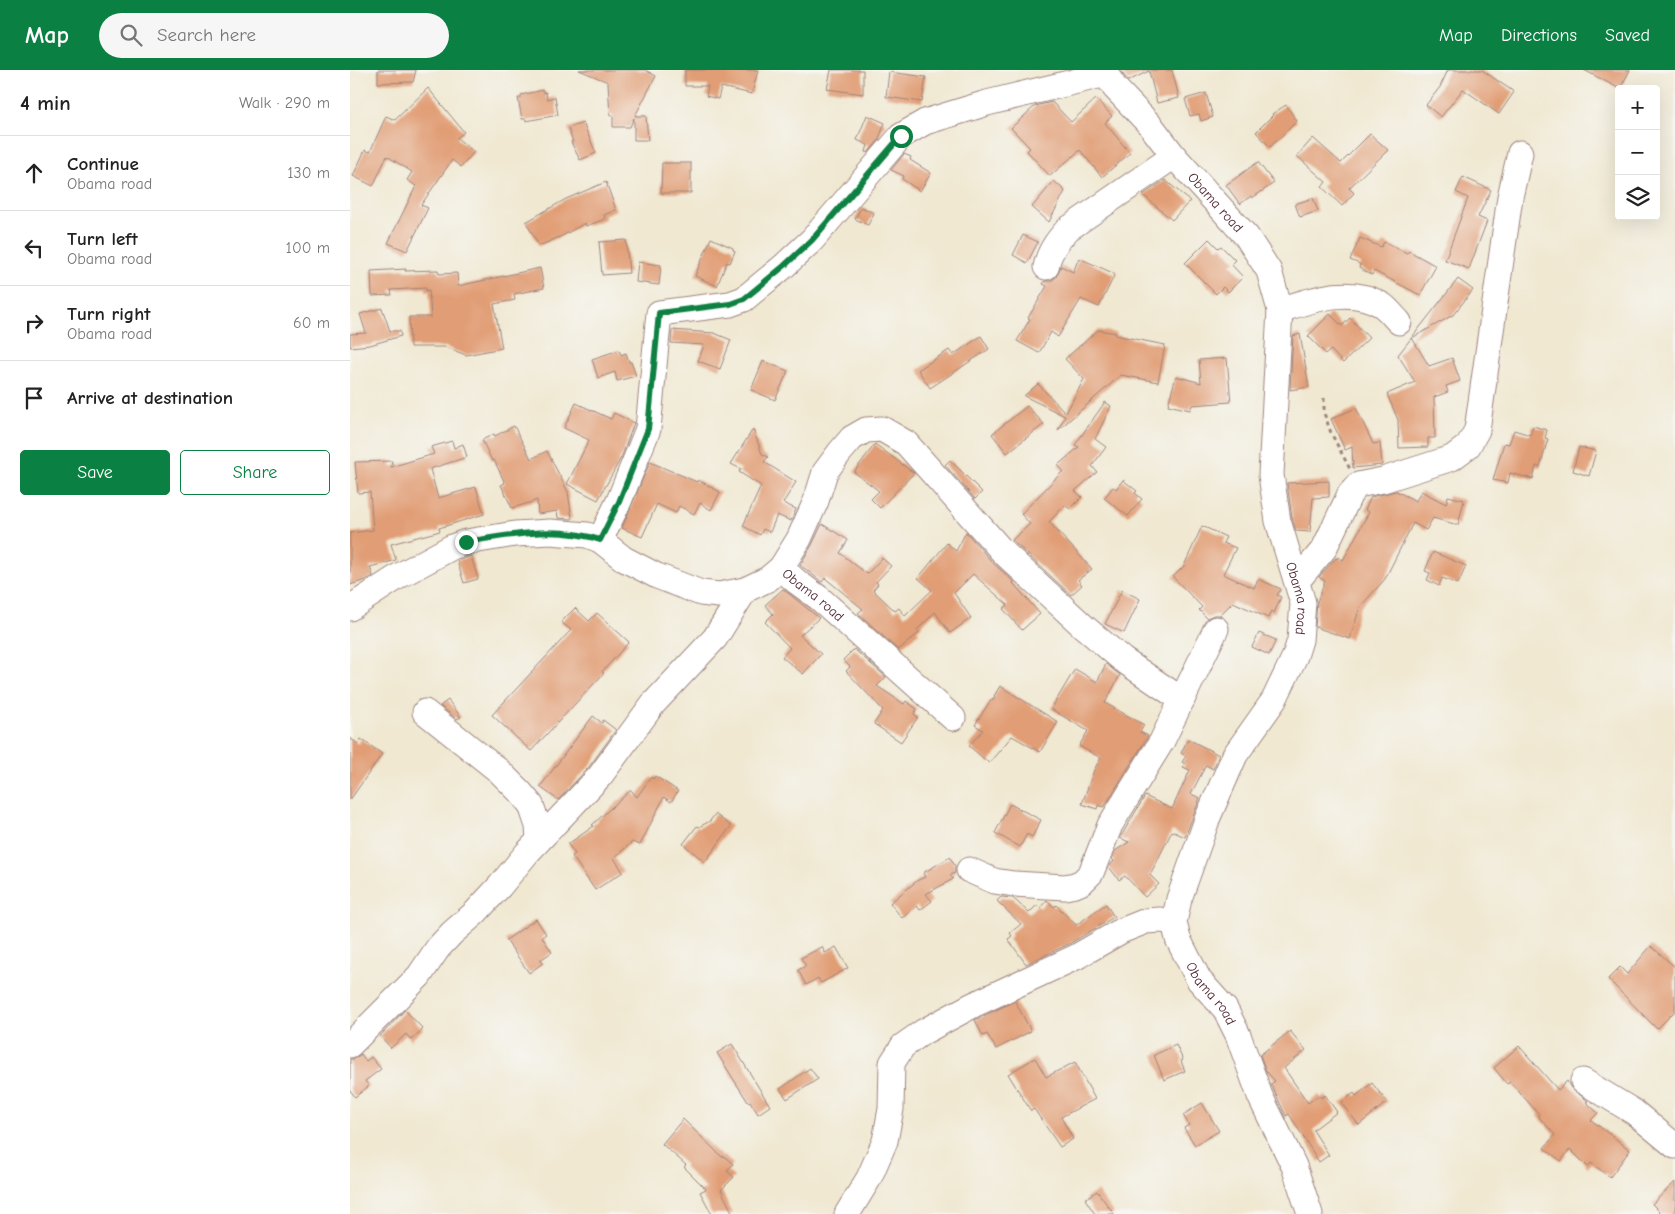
<!DOCTYPE html>
<html lang="en">
<head>
<meta charset="utf-8">
<style>
	body { margin:0; font-family:"Comic Neue",sans-serif; background:#f6f6f6; color:#222 }
	.controls { position:absolute; right:15px; top:15px; display:grid; overflow:hidden; border-radius:5px; box-shadow:0 5px 20px #0002 }
	.controls button { width:45px; height:45px; display:grid; place-items:center; padding:0; border:0; border-bottom:1px solid #e0e0e0; background:#fff; color:#222; font:25px sans-serif }
	.stop { position:absolute; width:15px; height:15px; margin:-11px; border:4px solid #0b8043; border-radius:50%; background:#fff }
	.stop.end { background:#0b8043; border-color:#fff; box-shadow:0 1px 5px #0008 }
	.list { margin:0; padding:0; list-style:none }
	h2 { display:flex; justify-content:space-between; align-items:center; height:65px; margin:0; padding:0 20px; font-size:21px }
	h2 small { font-size:16px; font-weight:400; color:#767676 }
	.list li { display:grid; grid-template-columns:32px 1fr auto; gap:15px; align-items:center; box-sizing:border-box; height:75px; padding:0 20px; border-top:1px solid #e0e0e0 }
	.list b { display:block; font-size:19px; white-space:nowrap }
	.list p { margin:0; font-size:16px; white-space:nowrap; color:#767676 }
	.list em { font-size:16px; font-style:normal; color:#767676 }
	.actions { display:flex; gap:10px; padding:15px 20px }
	.actions a { flex:1; padding:11px 0; border:1px solid #0b8043; border-radius:5px; text-align:center; font-size:18px; color:#0b8043 }
	.actions .main { background:#0b8043; color:#fff }
	.icon { flex:none; width:28px; height:28px; fill:none; stroke:currentColor; stroke-width:2; stroke-linecap:round; stroke-linejoin:round }
	.map { position:relative; flex:none; width:1325px; height:1144px; overflow:hidden }
	header { display:flex; align-items:center; gap:30px; box-sizing:border-box; height:70px; padding:0 25px; background:#0b8043; color:#fff }
	header strong { font-size:24px }
	nav { display:flex; gap:28px; margin-inline-start:auto; font-size:18px }
	.search { width:350px; height:45px; background:#f6f6f6; display:flex; align-items:center; gap:12px; box-sizing:border-box; padding:0 18px; border-radius:28px; color:#767676; font-size:19px }
	main { display:flex }
	aside { flex:1; background:#fff }
	.map>svg:first-child { display:block }
	.building { fill:#e19d75 }
	.lines { fill:none; stroke-linecap:round; stroke-linejoin:round }
	.minor-casing { stroke:#9d847e; stroke-width:27 }
	.path { stroke:#9d847e; stroke-width:3; stroke-dasharray:4 4; stroke-linecap:butt }
	.minor { stroke:#fff; stroke-width:25 }
	.route { stroke:#0b8043; stroke-width:6 }
	.labels { text-anchor:middle; dominant-baseline:central; stroke-width:4; stroke-linejoin:round; paint-order:stroke }
	.street-label { font-size:14px; fill:#4a1f2b; stroke:#f6f6f2 }
</style>
</head>
<body>
<header>
<strong>Map</strong>
<div class="search"><svg class="icon" aria-label="search" viewBox="0 0 24 24"><circle cx="10" cy="10" r="6"/><path d="M15 15l6 6"/></svg>Search here</div>
<nav><a>Map</a><a>Directions</a><a>Saved</a></nav>
</header>
<main>
<aside>
<h2>4 min<small>Walk · 290 m</small></h2>
<ul class="list">
<li><svg class="icon" aria-label="ahead" viewBox="0 0 24 24"><path d="M12 20V5M6 11l6-6 6 6"/></svg><div><b>Continue</b><p>Obama road</p></div><em>130 m</em></li>
<li><svg class="icon" aria-label="left" viewBox="0 0 24 24"><path d="M17 20v-9H6M10 6l-5 5 5 5"/></svg><div><b>Turn left</b><p>Obama road</p></div><em>100 m</em></li>
<li><svg class="icon" aria-label="right" viewBox="0 0 24 24"><path d="M7 20v-9h11M14 6l5 5-5 5"/></svg><div><b>Turn right</b><p>Obama road</p></div><em>60 m</em></li>
<li><svg class="icon" aria-label="arrive" viewBox="0 0 24 24"><path d="M6 21V4h12l-3 4 3 4H6"/></svg><div><b>Arrive at destination</b></div></li>
</ul>
<div class="actions"><a class="main">Save</a><a>Share</a></div>
</aside>
<div class="map">
<svg width="1325" height="1144" viewBox="0 0 1325 1144">
	<rect width="100%" height="100%" fill="#f6f6f2"/>
	<filter id="ink" filterUnits="userSpaceOnUse"><feTurbulence type="fractalNoise" baseFrequency=".02" numOctaves="2"/><feDisplacementMap in="SourceGraphic" scale="10" xChannelSelector="R" yChannelSelector="G"/><feConvolveMatrix kernelMatrix="1 2 1 2 8 2 1 2 1" color-interpolation-filters="sRGB"/></filter>
	<filter id="wash" filterUnits="userSpaceOnUse"><feTurbulence type="fractalNoise" baseFrequency=".0096" numOctaves="4" result="noise"/><feDisplacementMap in="SourceGraphic" scale="20" xChannelSelector="R" yChannelSelector="G"/><feGaussianBlur stdDeviation="1.12" result="paint"/><feColorMatrix in="noise" values="0 0 0 0 0 0 0 0 0 0 0 0 0 0 0 0 0 1.4 0 .05"/><feComposite in="paint" operator="in"/></filter>
	<g filter="url(#wash)">
		<rect width="100%" height="100%" fill="#f0e8d1"/>
		<g id="blocks">
			<g class="building">
				<path d="M28 0H66L63 12 28 13Z"/>
				<path d="M229 0H295L306 6 285 46H296L298 70H284V48L280 57H263V45L260 46 258 12Z"/>
				<path d="M335 0H408L402 24 371 17 368 29 356 26 358 16H335Z"/>
				<path d="M481 0H513V24L477 19Z"/>
				<path d="M770 0H822L829 28 807 33 799 1 778 11Z"/>
				<path d="M1098 0H1132L1164 22 1149 44 1113 19 1091 47 1076 35 1090 17Z"/>
				<path d="M1234 0H1280L1270 19Z"/>
				<path d="M539 2 576 7 572 32 536 27Z"/>
				<path d="M78 18 114 62 107 68 124 82 111 97 102 90 71 135 78 138 57 181 38 173 66 116 57 110 62 102 37 86 23 116 3 106 15 80 20 82 36 46 45 50Z"/>
				<path d="M193 20 194 23 196 22 197 29 205 27 208 45 176 51V49H172L168 28H171V25Z"/>
				<path d="M856 23 863 47 851 51 849 44 840 46 835 29Z"/>
				<path d="M746 29 762 46 755 53 780 83 752 107 730 80 700 106 677 81 680 78 661 58 685 36 702 32 721 52Z"/>
				<path d="M936 35 947 51 920 77 906 62 923 45 922 44Z"/>
				<path d="M517 45 535 53 528 71 518 83 516 82 518 75 507 70Z"/>
				<path d="M233 53 246 83 230 90 221 72H223L218 58Z"/>
				<path d="M1020 64 1038 80 999 118 1004 123 992 136 972 117 976 112 947 86 963 68 991 93Z"/>
				<path d="M554 84 561 87 560 90 581 103 570 121 552 109 554 106 541 100Z"/>
				<path d="M908 92 924 113 902 128 901 126 890 134 876 115Z"/>
				<path d="M312 93H341V123H311Z"/>
				<path d="M1113 107 1141 120 1128 147 1137 151 1119 199 1095 190 1118 128 1106 122Z"/>
				<path d="M815 110 840 131 822 150 793 125Z"/>
				<path d="M704 111 715 121 699 152 682 137Z"/>
				<path d="M256 112 266 140 254 145 255 149 236 156 235 153 212 166 189 176 176 152 216 129Z"/>
				<path d="M963 128 968 141 950 147 945 134Z"/>
				<path d="M511 137 524 143 518 155 505 149Z"/>
				<path d="M673 165 688 172 677 193 663 185Z"/>
				<path d="M361 168 383 178V180L385 181 380 193 377 192 367 216 345 206Z"/>
				<path d="M1010 168 1031 177 1034 172 1057 183 1059 181 1086 196 1070 225 1024 201 1022 205 1009 198 1010 194 1000 190Z"/>
				<path d="M859 169 868 178 871 176 885 190 881 194 893 207 878 222 873 217 866 224 835 193Z"/>
				<path d="M276 170 279 203 252 205 249 172Z"/>
				<path d="M729 188 765 204 749 237 731 229 708 267 701 262 689 283 667 271 680 249 678 248 697 216 693 214 695 211H701L706 207 711 196 723 202Z"/>
				<path d="M288 192 311 195 309 215 286 212Z"/>
				<path d="M190 198 194 218 164 224 165 230 144 234 152 278 116 285 95 277H60L59 247H81L79 220 76 221V218L41 220 42 225 22 226 21 201 56 199 55 201 88 200 89 204 107 203 108 216Z"/>
				<path d="M1108 209 1123 220 1103 245 1062 268 1079 296 1102 288 1110 311 1096 316 1098 322 1084 327 1085 368H1078V377L1049 378 1048 350 1037 324 1065 312 1048 285Z"/>
				<path d="M32 238 40 261H50L51 266 20 275 0 277V264L16 263 10 244Z"/>
				<path d="M980 244 992 256 1000 248 1019 268 993 293 981 280 976 284 958 266Z"/>
				<path d="M322 260 364 263 381 270 370 299 348 291 354 275 321 273Z"/>
				<path d="M748 260 766 263 765 265 815 275 808 312 771 305 708 360 715 346 674 326 688 314 716 343 734 309 715 289Z"/>
				<path d="M950 264 959 317 940 320 943 266Z"/>
				<path d="M631 266 639 279 580 318 568 300 599 280 603 285Z"/>
				<path d="M269 280 271 285 276 283 279 292H281L286 306 267 311 265 302 248 308 242 289Z"/>
				<path d="M877 288 881 332 842 335 840 340 818 335 826 306 851 313 849 290Z"/>
				<path d="M413 291 438 301 425 330 401 320Z"/>
				<path d="M755 332 761 336 745 369 756 377 742 396 747 402 725 421 732 427 720 439 715 435 699 452 742 499 728 510 732 515 721 525 662 470 680 454 671 444 713 401 708 395 729 377 725 375Z"/>
				<path d="M226 333 261 349 264 343 284 353 272 386 248 430 217 414 239 370 214 358Z"/>
				<path d="M677 336 694 354 657 383 642 364Z"/>
				<path d="M1006 338 1023 374 1030 373 1032 395 1003 398 1002 377 995 380 981 349Z"/>
				<path d="M164 356 181 389 197 381 218 422 222 449 208 448 207 441 188 444 187 430 179 433 162 438 151 415 155 413 144 390 142 391 132 370 144 364 145 366Z"/>
				<path d="M1183 356 1197 360 1195 368 1198 369 1190 397 1186 396 1183 409 1160 403 1158 413 1143 410 1154 373 1159 374 1164 360 1180 365Z"/>
				<path d="M403 359 412 384 418 387 414 392 446 412 433 433 446 439 441 451 427 445 420 462 413 459 410 465 393 456 411 416 389 402 391 399 381 394Z"/>
				<path d="M102 371 104 378 113 374 117 387 80 399 88 428 126 417 134 444 89 458 90 461 41 474 46 490 20 497 23 506 16 510 0 515V463L23 460 20 422 8 423 5 392 42 391 41 397 84 384 81 377Z"/>
				<path d="M525 374 564 403 530 438 521 429 529 421 504 402Z"/>
				<path d="M1229 377 1246 381 1239 406 1223 401Z"/>
				<path d="M600 390 632 422 625 429 595 395Z"/>
				<path d="M300 392 347 412 348 410 370 422 361 440 350 433 344 444 329 436 326 443 307 434 292 467 272 458Z"/>
				<path d="M773 410 787 421 785 423 792 429 778 446 754 428 763 417 766 419Z"/>
				<path d="M979 411V427L963 428 960 462 946 461 942 448 937 413Z"/>
				<path d="M1046 421 1066 431 1071 421 1096 434 1098 426 1114 430 1108 455 1083 448 1076 460 1063 453 1035 509 1010 537 1000 569 965 557 967 532 975 511 969 507 986 488 987 489 988 487 993 490 1019 442 1015 440 1021 427Z"/>
				<path d="M472 454 498 470 490 483 517 504 532 488 541 496 526 512 528 514 523 520 545 541 549 538 555 546 582 520 568 508 597 473 606 481 616 462 642 492 664 512 663 513 690 544 672 560 653 539 658 535 623 504 604 523 621 548 600 563 585 542 567 560 569 563 548 580 508 543 513 539 475 508 472 512 450 495 462 475Z"/>
				<path d="M852 456 876 467 873 473 886 478 873 504 904 518 908 509 931 519 927 525 931 527 924 543 921 541 918 548 883 532 870 545H864L857 548 849 540 852 537 823 507 834 496Z"/>
				<path d="M1083 482 1116 496 1108 514 1092 508 1089 516 1077 510 1080 503 1075 501Z"/>
				<path d="M121 486 128 509 114 513 107 491Z"/>
				<path d="M433 519 469 548 450 565 471 584 453 604 432 587 440 578 415 552 423 544 415 535Z"/>
				<path d="M772 520 790 529 774 563 755 554Z"/>
				<path d="M225 538 239 551 247 543 279 572 252 602 254 603 181 681 142 645 221 560 211 552Z"/>
				<path d="M909 563 926 570 919 585 902 577Z"/>
				<path d="M504 579 536 607 527 616 554 634 556 631 567 639 564 644 568 647 551 672 524 654 533 640 496 601 500 597 493 590Z"/>
				<path d="M756 594 770 605 755 633 794 655 790 662 798 666 754 737 748 735 747 739 732 734 744 700 751 688 729 676 738 661 701 639 725 599 747 612Z"/>
				<path d="M650 616 708 652 690 682 662 666 639 693 619 676 633 660 625 655 640 631 645 628 644 626Z"/>
				<path d="M98 630 111 647 107 649 90 636Z"/>
				<path d="M243 646 252 653 253 650 266 660 239 697 208 730 190 717Z"/>
				<path d="M0 668 8 674 11 669 32 684 0 730Z"/>
				<path d="M838 669 869 685 863 699 856 695 841 724 850 728 835 767 822 761 800 805 809 814 795 827 775 806 769 810 759 797 764 791 762 789 765 781 779 772 770 768 795 726 822 739 840 700 833 697 835 694 832 692 836 686 831 683Z"/>
				<path d="M305 706 328 721 321 732 314 727 290 775 282 772 264 788 273 802 245 820 222 786 225 784 218 774 244 756 242 755 281 720 287 727 301 707 303 709Z"/>
				<path d="M660 734 691 750 682 767 677 764 670 777 645 763Z"/>
				<path d="M365 744 381 756 355 792 333 774 347 756 349 757 360 751Z"/>
				<path d="M600 787 605 796V803L600 805 603 809 576 824 582 831 570 840 567 836 552 848 540 833 568 810 575 807 573 803Z"/>
				<path d="M651 827 663 828 679 843 687 835 690 838 697 830 704 837 706 835 726 855 756 834 764 847 719 874 676 894 658 869 662 866 660 863 671 854 647 831Z"/>
				<path d="M186 849 196 864 192 867 202 882 190 890 193 893 179 903 156 870Z"/>
				<path d="M1301 876 1325 897V941L1307 959 1258 909 1270 897 1277 904Z"/>
				<path d="M472 877 475 883 486 877 498 898 471 913 468 908 456 915 448 900 456 896 451 888Z"/>
				<path d="M665 931 681 961 646 979 637 964 633 966 625 950Z"/>
				<path d="M55 940 73 959 61 970 56 964 41 978 30 966Z"/>
				<path d="M940 961 956 980 934 998 958 1033 969 1025 971 1028 975 1025 987 1042 963 1060 979 1085 969 1092 939 1044 936 1046 921 1014 925 1011 916 1001 910 985Z"/>
				<path d="M382 974 420 1036 408 1044 400 1031 398 1032 367 983Z"/>
				<path d="M826 975 833 990 831 991 835 1001 814 1010 804 985Z"/>
				<path d="M1169 976 1208 1020 1217 1011 1221 1018 1238 1031 1236 1032 1248 1043 1241 1050 1280 1080 1260 1107 1241 1093 1238 1097 1220 1079 1211 1091 1194 1078 1205 1065 1188 1046 1189 1044 1160 1012 1157 1014 1144 998Z"/>
				<path d="M11 984 16 991 21 987 31 999 15 1011 19 1016 5 1027 0 1020V989H4Z"/>
				<path d="M685 988 696 1007 725 992 745 1029 711 1047 723 1069 710 1077 684 1039 681 1041 658 1004Z"/>
				<path d="M460 998 468 1009 437 1029 430 1019Z"/>
				<path d="M1022 1013 1037 1032 1009 1055 991 1033 1004 1023 1006 1026Z"/>
				<path d="M852 1033 869 1061 845 1075 834 1058 839 1055 833 1045Z"/>
				<path d="M333 1049 372 1087 374 1086 383 1094 377 1101 384 1107 371 1120 383 1144H362L350 1122 356 1119 334 1097 336 1095 312 1074Z"/>
				<path d="M1325 1112V1144H1312L1302 1134Z"/>
				<path d="M747 1121 764 1144H745L735 1129Z"/>
			</g>
		</g>
	</g>
	<g filter="url(#ink)">
		<use href="#blocks" fill-opacity="0" stroke="#9d847e" stroke-width="1"/>
		<g class="lines">
			<defs>
				<g id="minor">
					<path id="s1" d="M753 0 765 18 801 56 824 86 897 167 919 201 930 240 921 405 928 451 953 533 950 570 945 586 924 630 885 685 858 747 829 829 824 852 828 869 849 910 875 939 888 965 910 1026 944 1096 960 1144"/>
					<path d="M696 197C699 181 708 170 718 159L824 86"/>
					<path d="M930 240C962 230 1000 215 1032 235 1038 239 1043 246 1049 252"/>
					<path d="M250 470 269 431 298 359 309 243 380 234 394 229 434 196 462 170 551 66 575 52 637 33 756 4"/>
					<path id="s2" d="M431 498 447 512 469 528 603 648"/>
					<path d="M947 511 974 479 1000 424 1008 415 1033 410 1102 388 1118 376 1127 360 1160 127 1170 83"/>
					<path d="M0 538 49 506 102 477 116 472 165 464 200 462 237 465 250 470 274 489 307 506 351 523 369 525 395 520 418 509 431 498 449 469 466 431 475 402 490 382 502 368 516 360 532 359 556 373 653 482 733 556 773 590 832 630"/>
					<path d="M75 642 149 701 170 722 181 735 188 756 189 770"/>
					<path d="M619 800 644 811 664 814 715 817 725 815 732 812 741 803 760 755 812 671 866 559"/>
					<path d="M0 975 69 906 88 878 102 863 125 843 150 816 177 783 250 706 303 634 365 568 395 520"/>
					<path d="M1233 1011 1284 1042 1325 1076"/>
					<path d="M497 1144 519 1108 535 1071 541 1039 542 993 553 976 573 962 623 935 726 887 771 861 796 851 810 850 824 852"/>
				</g>
			</defs>
			<use href="#minor" class="minor-casing"/>
			<path class="path" d="M974 328V343L981 363 1000 399"/>
			<use href="#minor" class="minor"/>
		</g>
	</g>
	<g class="lines" filter="url(#ink)">
		<path class="route" d="M116 472C160 465 206 455 250 470L269 432 298 359 309 243 380 234 394 229 434 196 462 170 551 66"/>
	</g>
	<g class="labels">
		<g class="street-label">
			<text stroke="none"><textPath href="#s1" startOffset="174">Obama road</textPath></text>
			<text stroke="none"><textPath href="#s2" startOffset="42">Obama road</textPath></text>
			<text stroke="none"><textPath href="#s1" startOffset="594">Obama road</textPath></text>
			<text stroke="none"><textPath href="#s1" startOffset="1029">Obama road</textPath></text>
		</g>
	</g>
</svg>
<div class="controls">
<button>+</button>
<button>−</button>
<button><svg class="icon" aria-label="layers" viewBox="0 0 24 24"><path d="M12 4l9 5-9 5-9-5zM3 14l9 5 9-5"/></svg></button>
</div>
<div class="stop" style="left:551px;top:66px"></div>
<div class="stop end" style="left:116px;top:472px"></div>
</div>
</main>
</body>
</html>
